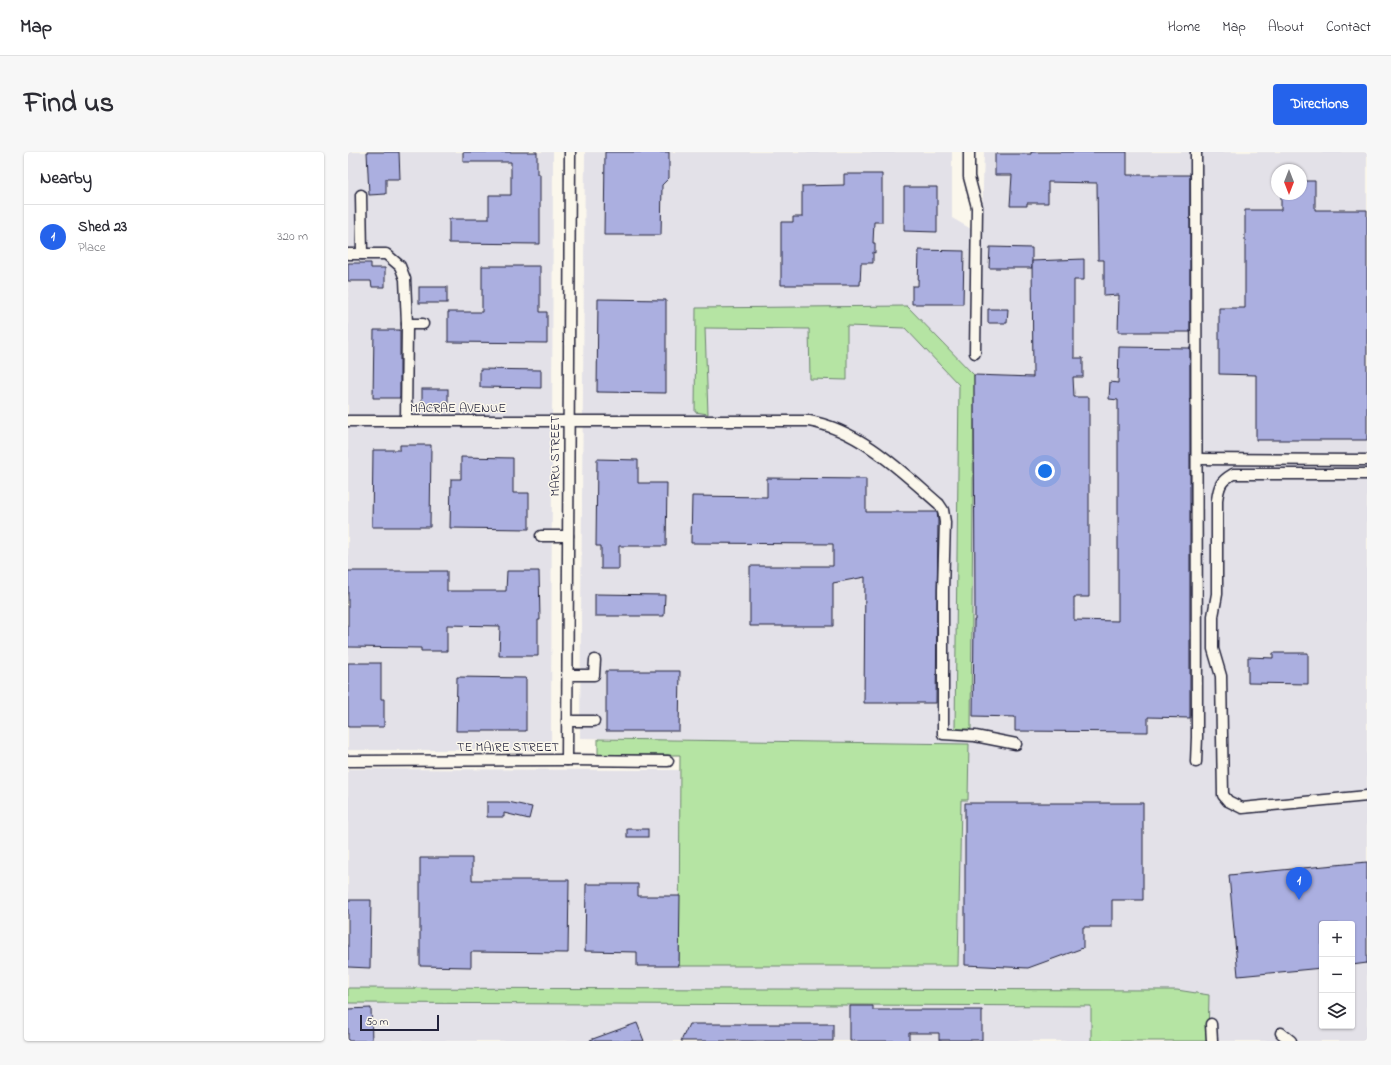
<!DOCTYPE html>
<html lang="en">
<head>
<meta charset="utf-8">
<style>
	body { margin:0; font-family:"Indie Flower",sans-serif; background:#f7f7f7; color:#2b2b33 }
	.controls { position:absolute; right:12px; bottom:12px; display:grid; overflow:hidden; border-radius:4px; box-shadow:0 1px 3px #0004 }
	.controls button { width:36px; height:36px; display:grid; place-items:center; padding:0; border:0; border-bottom:1px solid #e1e1e2; background:#fff; color:#2b2b33; font:20px sans-serif }
	.compass { position:absolute; left:923px; top:12px; width:36px; height:36px; border-radius:50%; background:#fff; box-shadow:0 1px 3px #0004; rotate:180deg }
	.scale { position:absolute; left:12px; bottom:10px; width:79px; box-sizing:border-box; padding-left:4px; border:2px solid #22223b; border-top:0; font-size:11px; line-height:14px; white-space:nowrap; color:#22223b; -webkit-text-stroke:3px #fbf7ec; paint-order:stroke }
	.you { position:absolute; left:697px; top:319px; width:14px; height:14px; margin:-10px; border:3px solid #fff; border-radius:50%; background:#1a73e8; box-shadow:0 0 0 6px #1a73e833 }
	.badge { display:grid; place-items:center; width:26px; height:26px; border-radius:50%; background:#2563eb; color:#fff; font-size:13px; font-weight:700 }
	.pin { position:absolute; translate:-50% -33px; filter:drop-shadow(0 1px 2px #0008) }
	.pin::after { content:''; position:absolute; top:21px; width:14px; height:12px; background:inherit; clip-path:polygon(0 0,100% 0,50% 100%) }
	.list { margin:0; padding:0; list-style:none }
	h2 { display:flex; justify-content:space-between; align-items:center; height:52px; margin:0; padding:0 16px; font-size:17px }
	h2 small { font-size:13px; font-weight:400; color:#7c7c81 }
	.list li { display:grid; grid-template-columns:26px 1fr auto; gap:12px; align-items:center; box-sizing:border-box; height:64px; padding:0 16px; border-top:1px solid #e1e1e2 }
	.list b { display:block; font-size:15px; white-space:nowrap }
	.list p { margin:0; font-size:13px; white-space:nowrap; color:#7c7c81 }
	.list em { font-size:13px; font-style:normal; color:#7c7c81 }
	.icon { flex:none; width:22px; height:22px; fill:none; stroke:currentColor; stroke-width:2; stroke-linecap:round; stroke-linejoin:round }
	.map { position:relative; flex:none; width:1019px; height:889px; overflow:hidden; border-radius:4px }
	header { display:flex; align-items:center; gap:24px; box-sizing:border-box; height:56px; padding:0 20px; background:#fff; border-bottom:1px solid #e1e1e2 }
	header strong { font-size:19px }
	nav { display:flex; gap:22px; margin-inline-start:auto; font-size:14px }
	.intro { display:flex; align-items:center; justify-content:space-between; box-sizing:border-box; height:96px; padding:0 24px }
	h1 { margin:0; font-size:28px }
	.button { padding:10px 18px; border-radius:4px; background:#2563eb; color:#fff; font-size:14px; font-weight:700 }
	main { display:flex; gap:24px; padding:0 24px }
	aside { flex:1; background:#fff; border-radius:4px; box-shadow:0 1px 3px #0004 }
	.map>svg:first-child { display:block }
	.built { fill:#e3e1e8; fill-rule:evenodd }
	.green { fill:#b5e4a3; stroke:#6c836f }
	.building { fill:#abafe0; stroke:#22223b }
	.lines { fill:none; stroke-linecap:round; stroke-linejoin:round }
	.minor-casing { stroke:#22223b; stroke-width:13 }
	.minor { stroke:#fbf7ec; stroke-width:10 }
	.labels { text-anchor:middle; dominant-baseline:central; stroke-width:3; stroke-linejoin:round; paint-order:stroke }
	.street-label { font-size:13px; fill:#22223b; stroke:#fbf7ec }
</style>
</head>
<body>
<header>
<strong>Map</strong>
<nav><a>Home</a><a>Map</a><a>About</a><a>Contact</a></nav>
</header>
<div class="intro"><h1>Find us</h1><a class="button">Directions</a></div>
<main>
<aside>
<h2>Nearby<small></small></h2>
<ul class="list">
<li><span class="badge">1</span><div><b>Shed 23</b><p>Place</p></div><em>320 m</em></li>
</ul>
</aside>
<div class="map">
<svg width="1019" height="889" viewBox="0 0 1019 889">
	<rect width="100%" height="100%" fill="#fbf7ec"/>
	<filter id="ink" filterUnits="userSpaceOnUse"><feTurbulence type="fractalNoise" baseFrequency=".025" numOctaves="2"/><feDisplacementMap in="SourceGraphic" scale="8" xChannelSelector="R" yChannelSelector="G"/><feConvolveMatrix kernelMatrix="1 2 1 2 8 2 1 2 1" color-interpolation-filters="sRGB"/></filter>
	<g filter="url(#ink)">
		<g class="built">
			<path d="M0 0H205L203 598H0Z"/>
			<path d="M237 0H604V66L623 77 632 74 634 66 636 0H1019V889H860L829 838 0 836V617L331 618V814H610L613 648 620 647V592L232 586ZM929 18H953V42H929ZM974 772H1004V874H974Z"/>
			<path d="M0 851 744 854 743 889H0Z"/>
		</g>
		<g class="green">
			<path d="M559 154 626 223 623 577H607L611 233 557 176 499 174V228L462 227 461 177 357 176 360 262 347 260 348 156Z"/>
			<path d="M250 587 621 592 620 648H613L610 814H331L332 603H250Z"/>
			<path d="M0 836 829 838 861 843 860 889H743V854L0 851Z"/>
		</g>
		<g class="building">
			<path d="M19 0H51L52 27H38V42L21 43Z"/>
			<path d="M115 0H189V22H192V92L101 91V67H141V43H163V10H115Z"/>
			<path d="M257 0H321V26L314 33 313 83H256Z"/>
			<path d="M683 0H779V23H842V180H770L771 143 756 144V108H750L749 31 700 30V51H679V54H662L664 23H647V2H683Z"/>
			<path d="M496 22H534V70H526L525 91H527V101L525 100V111H513L512 133H433V70H445V65H454V34L496 33Z"/>
			<path d="M953 29H967V58H1019V288H908V223L871 222V156H897V58H933V42H953Z"/>
			<path d="M556 35H589V80L556 79Z"/>
			<path d="M642 95 684 96V116H641Z"/>
			<path d="M571 98 616 99 615 152H564V134H570Z"/>
			<path d="M736 107V128H726V206H735V225H725L726 245H741V445H726V468L770 469V248L761 247 762 230 770 231 771 195 842 196V566L800 565V580L667 579V565L625 564 626 468H627L626 223 685 225 684 109Z"/>
			<path d="M0 111H23V116H37V135H24L23 129H0Z"/>
			<path d="M134 114H192V160H199V191L100 190V160H134Z"/>
			<rect x="71" y="135" width="28" height="16"/>
			<path d="M250 147 318 148V241L249 240Z"/>
			<path d="M640 157H660L659 171H640Z"/>
			<path d="M26 178H52V246H25Z"/>
			<path d="M132 217 193 218V236L132 235Z"/>
			<rect x="74" y="237" width="26" height="17"/>
			<path d="M52 293H83L82 375H24L25 298H52Z"/>
			<path d="M113 305 165 306V341H181V377L102 376 103 327H113Z"/>
			<path d="M249 307 290 308V331H319L318 394H271V417H253V394H248Z"/>
			<path d="M419 326 518 327V360H589L590 368 588 551H516L517 425 485 431V474H402V414H485V392L343 391 344 344 419 345Z"/>
			<path d="M0 419H99V439H158L159 419H191L192 468H190V504H151L152 474 99 473V499H73V496L0 495Z"/>
			<path d="M247 442 317 443 316 464H247Z"/>
			<path d="M925 501H960V532L900 531V505L925 506Z"/>
			<path d="M0 511H33V547H36V575H0Z"/>
			<path d="M258 519H332L331 579H258Z"/>
			<path d="M109 525 178 526V579H108Z"/>
			<path d="M139 650H160L184 655 181 667 156 661V665H139Z"/>
			<path d="M617 651H795V748H764V775H735V796L680 816 617 813Z"/>
			<rect x="279" y="677" width="21" height="8"/>
			<path d="M72 706H124V728H221L220 801 123 800V815L72 814Z"/>
			<path d="M1019 710V811L1004 813V772H974V816L890 824 881 723Z"/>
			<path d="M238 732H290V744H332L331 814H289V800L237 799Z"/>
			<path d="M0 748H23L22 816 0 815Z"/>
			<path d="M502 854H525V858H634V888H591V881H561V889H502Z"/>
			<path d="M23 856 24 889H0V857Z"/>
			<path d="M289 871 296 889H242V888Z"/>
			<path d="M341 872H485V889H333Z"/>
		</g>
		<g class="lines">
			<defs>
				<g id="minor">
					<path d="M621 0V25L629 55 627 201"/>
					<path d="M848 0 849 585 848 610"/>
					<path d="M13 43 14 102"/>
					<path d="M0 102H38L52 114 57 127 59 172 58 269"/>
					<path d="M59 172H75"/>
					<path d="M0 269H461C512 278 553 319 591 352L595 358 597 370 595 438V582L627 584 668 592"/>
					<path d="M849 307 1019 308"/>
					<path d="M1019 322H885C873 329 871 333 869 348V442L865 464V497L873 524 875 643 880 649 894 656 1019 644"/>
					<path d="M193 384H220"/>
					<path d="M219 523H246L247 508"/>
					<path d="M219 569H246"/>
					<path d="M219 608 222 0"/>
					<path d="M0 609 219 608 320 609"/>
					<path d="M863 872 864 889"/>
					<path d="M933 881 943 889"/>
				</g>
			</defs>
			<use href="#minor" class="minor-casing"/>
			<use href="#minor" class="minor"/>
		</g>
	</g>
	<g class="labels">
		<g class="street-label">
			<text x="110" y="256">MACRAE AVENUE</text>
			<text transform="translate(207 304) rotate(-90)">MARU STREET</text>
			<text x="160" y="595">TE MAIRE STREET</text>
		</g>
	</g>
</svg>
<div class="controls">
<button>+</button>
<button>−</button>
<button><svg class="icon" aria-label="layers" viewBox="0 0 24 24"><path d="M12 4l9 5-9 5-9-5zM3 14l9 5 9-5"/></svg></button>
</div>
<svg class="compass" viewBox="-18 -18 36 36"><path d="M0-13l5 13h-10z" fill="#e53935"/><path d="M0 13l5-13h-10z" fill="#7c7c81"/></svg>
<div class="scale">50 m</div>
<div class="you"></div>
<div class="pin badge" style="left:951px;top:748px">1</div>
</div>
</main>
</body>
</html>
